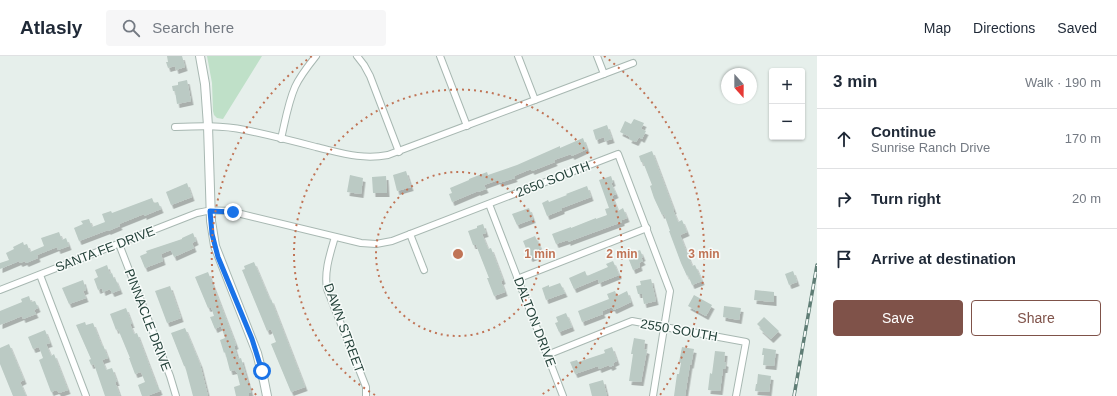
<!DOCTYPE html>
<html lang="en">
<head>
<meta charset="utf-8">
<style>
	body { margin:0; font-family:Arial,sans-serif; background:#f6f6f7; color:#1f2937 }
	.controls { position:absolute; right:12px; top:12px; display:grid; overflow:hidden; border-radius:4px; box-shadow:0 1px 3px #0004 }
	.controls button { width:36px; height:36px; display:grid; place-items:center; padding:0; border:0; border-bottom:1px solid #e0e1e3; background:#fff; color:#1f2937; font:20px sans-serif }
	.compass { position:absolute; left:721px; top:12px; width:36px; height:36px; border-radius:50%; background:#fff; box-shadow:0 1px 3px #0004; rotate:159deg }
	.stop { position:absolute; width:12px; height:12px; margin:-9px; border:3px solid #1a73e8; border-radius:50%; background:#fff }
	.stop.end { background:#1a73e8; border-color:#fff; box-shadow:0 1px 4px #0008 }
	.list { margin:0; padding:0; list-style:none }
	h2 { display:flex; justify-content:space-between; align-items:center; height:52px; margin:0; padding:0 16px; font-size:17px }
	h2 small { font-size:13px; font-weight:400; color:#747a83 }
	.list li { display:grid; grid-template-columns:26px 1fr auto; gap:12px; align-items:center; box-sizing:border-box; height:60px; padding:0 16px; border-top:1px solid #e0e1e3 }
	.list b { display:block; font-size:15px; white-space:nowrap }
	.list p { margin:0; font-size:13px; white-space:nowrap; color:#747a83 }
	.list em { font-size:13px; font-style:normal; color:#747a83 }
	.actions { display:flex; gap:8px; padding:12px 16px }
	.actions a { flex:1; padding:9px 0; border:1px solid #7f5249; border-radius:4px; text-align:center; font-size:14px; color:#7f5249 }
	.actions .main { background:#7f5249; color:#fff }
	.icon { flex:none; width:22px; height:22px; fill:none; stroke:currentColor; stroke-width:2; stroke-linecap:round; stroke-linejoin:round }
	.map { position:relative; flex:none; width:817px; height:340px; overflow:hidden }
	header { display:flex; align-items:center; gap:24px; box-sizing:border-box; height:56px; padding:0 20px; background:#fff; border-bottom:1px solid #e0e1e3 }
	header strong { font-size:19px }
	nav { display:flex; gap:22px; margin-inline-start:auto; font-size:14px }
	.search { width:280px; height:36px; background:#f6f6f7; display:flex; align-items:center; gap:10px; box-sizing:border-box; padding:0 14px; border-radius:4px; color:#747a83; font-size:15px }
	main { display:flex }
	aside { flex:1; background:#fff }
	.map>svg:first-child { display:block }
	.green { fill:#bfe0c8 }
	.building { fill:#bbcac4; filter:url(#shadow) }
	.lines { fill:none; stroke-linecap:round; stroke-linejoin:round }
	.minor-casing { stroke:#a8b8b2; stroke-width:8 }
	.tertiary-casing { stroke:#a8b8b2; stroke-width:10 }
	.minor { stroke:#fff; stroke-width:6 }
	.tertiary { stroke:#fff; stroke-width:8 }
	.rail-casing { stroke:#5f7d75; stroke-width:3.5 }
	.rail { stroke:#f7fbf9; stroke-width:2; stroke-dasharray:6; stroke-linecap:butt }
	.route { stroke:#1a73e8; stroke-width:5 }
	.ring { fill:none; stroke:#c07456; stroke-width:2; stroke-dasharray:2 4 }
	.labels { text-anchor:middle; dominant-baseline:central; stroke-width:3; stroke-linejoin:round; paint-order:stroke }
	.street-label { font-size:13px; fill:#24423a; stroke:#f7fbf9 }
	.centre { fill:#c07456; stroke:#f7fbf9; stroke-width:2 }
	.ring-label { font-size:12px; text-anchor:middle; font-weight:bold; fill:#c07456; stroke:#f7fbf9; stroke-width:3; stroke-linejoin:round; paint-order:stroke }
</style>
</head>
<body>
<header>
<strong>Atlasly</strong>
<div class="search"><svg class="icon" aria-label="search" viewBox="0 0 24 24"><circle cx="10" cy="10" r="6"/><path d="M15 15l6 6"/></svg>Search here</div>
<nav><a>Map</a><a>Directions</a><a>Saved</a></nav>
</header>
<main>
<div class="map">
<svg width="817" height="340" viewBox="0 0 817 340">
	<defs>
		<filter id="shadow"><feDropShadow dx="2.5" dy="4" stdDeviation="0" flood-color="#0004"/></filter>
	</defs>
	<rect width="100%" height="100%" fill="#e6efeb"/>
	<path class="green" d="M207 0H262L223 63 217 62 214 59 213 55 212 27Z"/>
	<g class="building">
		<path d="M167 0H182L185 11 176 14 175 10 168 12 166 6H168Z"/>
		<path d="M187 24 191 45 177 48 175 35H173L172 30 178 29V26Z"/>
		<path d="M634 63 644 67 641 73 646 75 642 83 639 81 636 86 629 83 630 81 620 76 625 65 631 68Z"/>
		<path d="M607 69 612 83 605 85 604 81 596 84 593 74Z"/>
		<path d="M583 82 587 93 572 100 571 98 554 104 555 106 532 115 531 113 514 120 515 122 499 127 498 124 484 129 486 133 478 136V135L452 146 449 138 452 137 450 132 469 124V123L487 116 488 119 517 109 560 90V92Z"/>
		<path d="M652 95 674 154H673L678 166 682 164 687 176 680 179 692 210 695 209 702 225 692 229 688 219 687 220 681 207 669 175H670L664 158 662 159 654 142 650 130 652 129 643 106H641L639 100Z"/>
		<path d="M406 115 411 131 397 135 393 119Z"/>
		<path d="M350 119 363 122 361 138 347 136Z"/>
		<path d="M386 120 387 137H373L372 121Z"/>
		<path d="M611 120 613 126 611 127 616 138 612 140 618 155 623 152 627 162 622 164V166L573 184 568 186V184L556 188 552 178 571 171V172L596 162V163L607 159 605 153 609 152 599 124Z"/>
		<path d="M187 127 192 141 171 149 166 136Z"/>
		<path d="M587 130 591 141 562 152V154L547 160 542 147 548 144 549 146 567 139 566 138Z"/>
		<path d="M152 142 154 147 158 146 161 153 144 160V158L119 168 120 170 108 175V174L79 185 74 172 83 168 81 165 89 163 92 171 105 166 102 158 111 155 112 157Z"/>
		<path d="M529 152 533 163 517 169 512 158Z"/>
		<path d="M483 168 486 177 482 178 488 193 491 192 503 224 501 225 505 236 494 240 487 222H489L476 189H473L468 175 477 172V170Z"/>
		<path d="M59 176 62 184 66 182 69 190 58 194 57 191 37 199 38 202 26 207 25 205 20 207 19 205 0 213V207L9 204 6 197 14 193 13 191 23 186 24 189 27 188 30 196 44 190 41 182Z"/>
		<path d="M193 177 196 185 192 187 194 192 174 201 171 194 161 198 163 205 145 212 140 200 147 197 146 195 182 183V182Z"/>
		<path d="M535 180 541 193 536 195 538 199 530 202 523 185Z"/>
		<path d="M640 194 643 201 641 202 643 205 639 207 640 211 633 214 627 199Z"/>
		<path d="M613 205 619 219 599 227 598 223 574 233 569 222 585 215 587 220 608 211 606 208Z"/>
		<path d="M254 206 270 244 271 243 305 331 291 336 271 288 276 286 271 273 267 275 242 214 245 213 244 210Z"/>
		<path d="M107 209 110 218 112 217 114 223 115 222 120 234 112 237 110 233 103 236 102 232 98 234 94 223 98 221 95 214Z"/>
		<path d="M793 215 797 226 789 229 785 218Z"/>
		<path d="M208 216 236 289 234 290 238 303 241 302 251 337H249V340H236L234 331 240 329 237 317 235 314 230 315 225 296 224 297 220 284 225 282 221 270 215 273 210 261 214 260 211 251 208 252 195 221Z"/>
		<path d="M651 223 656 245 644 248 642 238H638L636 230 641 229 640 225Z"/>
		<path d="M83 224 86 234 83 235 86 242 69 248 62 232Z"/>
		<path d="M560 227 565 237 546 244 542 232 549 229V231Z"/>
		<path d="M170 230 181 262 167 267 155 235Z"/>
		<path d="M755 234 774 236V246L754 244Z"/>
		<path d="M615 235 617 240 627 235 631 246 614 254 612 251 602 255 603 258 582 266 578 255 609 243 607 238Z"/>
		<path d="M694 239 712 249 706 260 688 250Z"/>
		<path d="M29 240 31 246 35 245 38 252 34 254 36 258 23 263 22 260 0 269V255L22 246 21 243Z"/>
		<path d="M724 250 741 252 739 264 723 261Z"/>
		<path d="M126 252 132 268H130L134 278 137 277 157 330H158L160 335 147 340H142L138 329 145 326 141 316 135 318 129 302H130L118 273 116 274 110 258Z"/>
		<path d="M566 257 572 271 559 276 555 267 558 266 556 261Z"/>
		<path d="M764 261 779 275 771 283 760 273 761 272 757 268Z"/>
		<path d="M85 266 86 269 93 267 102 290 103 289 108 302 102 304 106 314 112 312 117 326H115L120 340H105L94 308 91 309 89 304 91 303 76 269Z"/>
		<path d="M185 272 200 308 208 340H193L185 310H184L171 277Z"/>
		<path d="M45 274 50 287 46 288 51 300 54 298 68 334 59 337 57 334 51 336 39 304 43 302 39 291 33 293 28 281Z"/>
		<path d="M634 282 645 284 644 293 647 294 641 326 629 325 633 298H631Z"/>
		<path d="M9 288 24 324 20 326 26 340H13L0 308V292Z"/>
		<path d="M612 291 617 305 613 307 614 309 610 311 609 309 599 313 598 310 575 318 570 306 577 304 578 306 605 297 604 294Z"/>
		<path d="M682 291 694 293 691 309 690 308 685 340H674L677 318H679L681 307 679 306Z"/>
		<path d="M763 292 776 294 774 310 763 309 764 299H762Z"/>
		<path d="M715 295 725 296 724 306 726 307 725 313H723L720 335 708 334 710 317 712 318Z"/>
		<path d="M758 318 771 320 769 336 755 335 756 328H757Z"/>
		<path d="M603 324 607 340H592L589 328Z"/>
	</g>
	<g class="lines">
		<defs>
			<g id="minor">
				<path d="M357 0 364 9 370 20 399 96"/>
				<path d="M440 0 467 70"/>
				<path d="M604 18 633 7"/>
				<path d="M535 44 604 18 597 0"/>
				<path d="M175 71C198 70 222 69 245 74 269 79 293 85 316 91 342 97 362 104 388 99L535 44 518 0"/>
				<path d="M281 83C285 66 288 47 295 31 300 20 308 10 316 0"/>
				<path d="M489 148 563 340"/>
				<path d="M410 178 424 214"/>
				<path d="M335 181C330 198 324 215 327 233L366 331V340"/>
				<path d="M119 188 170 320 176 340"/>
				<path d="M40 219 86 340"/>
				<path d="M517 223 647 172"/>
				<path d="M0 234 197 157C209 154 221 154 233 156L361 187 376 188 392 185 618 98 670 235 653 340"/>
				<path d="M547 299 632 265 746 286 736 340"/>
			</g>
			<path id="tertiary" d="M200 0 205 28 208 70 211 165 215 190 257 297 264 325 267 340"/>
		</defs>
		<use href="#minor" class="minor-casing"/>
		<use href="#tertiary" class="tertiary-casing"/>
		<use href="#minor" class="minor"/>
		<use href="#tertiary" class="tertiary"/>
		<defs>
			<path id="rail" d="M794 340 817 209"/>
		</defs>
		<use href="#rail" class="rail-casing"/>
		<use href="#rail" class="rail"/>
	</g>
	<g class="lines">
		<path class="route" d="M233 156 210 155 212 178 218 201 252 283 262 315"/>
	</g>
	<g class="ring">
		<circle cx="458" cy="198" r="82"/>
		<path d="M375 339A164 164 0 1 1 541 339"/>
		<path d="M256 339A246 246 0 0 1 312 0M604 0A246 246 0 0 1 660 339"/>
	</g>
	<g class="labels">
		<g class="street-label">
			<text transform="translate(553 123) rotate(-21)">2650 SOUTH</text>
			<text transform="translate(105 193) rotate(-21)">SANTA FE DRIVE</text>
			<text transform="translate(148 264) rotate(69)">PINNACLE DRIVE</text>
			<text transform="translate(535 266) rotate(69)">DALTON DRIVE</text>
			<text transform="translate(344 272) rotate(70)">DAWN STREET</text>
			<text transform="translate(679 274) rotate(10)">2550 SOUTH</text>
		</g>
	</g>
	<circle cx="458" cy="198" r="6" class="centre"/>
	<g class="ring-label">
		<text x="540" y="202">1 min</text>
		<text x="622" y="202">2 min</text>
		<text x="704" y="202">3 min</text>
	</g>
</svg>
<div class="controls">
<button>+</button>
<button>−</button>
</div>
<svg class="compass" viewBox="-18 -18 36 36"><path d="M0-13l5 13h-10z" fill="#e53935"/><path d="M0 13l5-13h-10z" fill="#747a83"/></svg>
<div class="stop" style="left:262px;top:315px"></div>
<div class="stop end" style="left:233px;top:156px"></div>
</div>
<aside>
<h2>3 min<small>Walk · 190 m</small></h2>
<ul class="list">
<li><svg class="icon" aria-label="ahead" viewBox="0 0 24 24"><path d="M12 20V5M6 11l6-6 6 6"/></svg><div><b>Continue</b><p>Sunrise Ranch Drive</p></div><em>170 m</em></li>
<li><svg class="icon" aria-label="right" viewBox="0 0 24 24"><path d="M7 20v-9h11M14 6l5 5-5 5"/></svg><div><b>Turn right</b></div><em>20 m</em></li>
<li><svg class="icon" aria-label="arrive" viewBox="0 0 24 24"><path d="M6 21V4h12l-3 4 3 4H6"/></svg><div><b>Arrive at destination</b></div></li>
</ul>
<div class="actions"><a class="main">Save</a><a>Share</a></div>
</aside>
</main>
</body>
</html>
